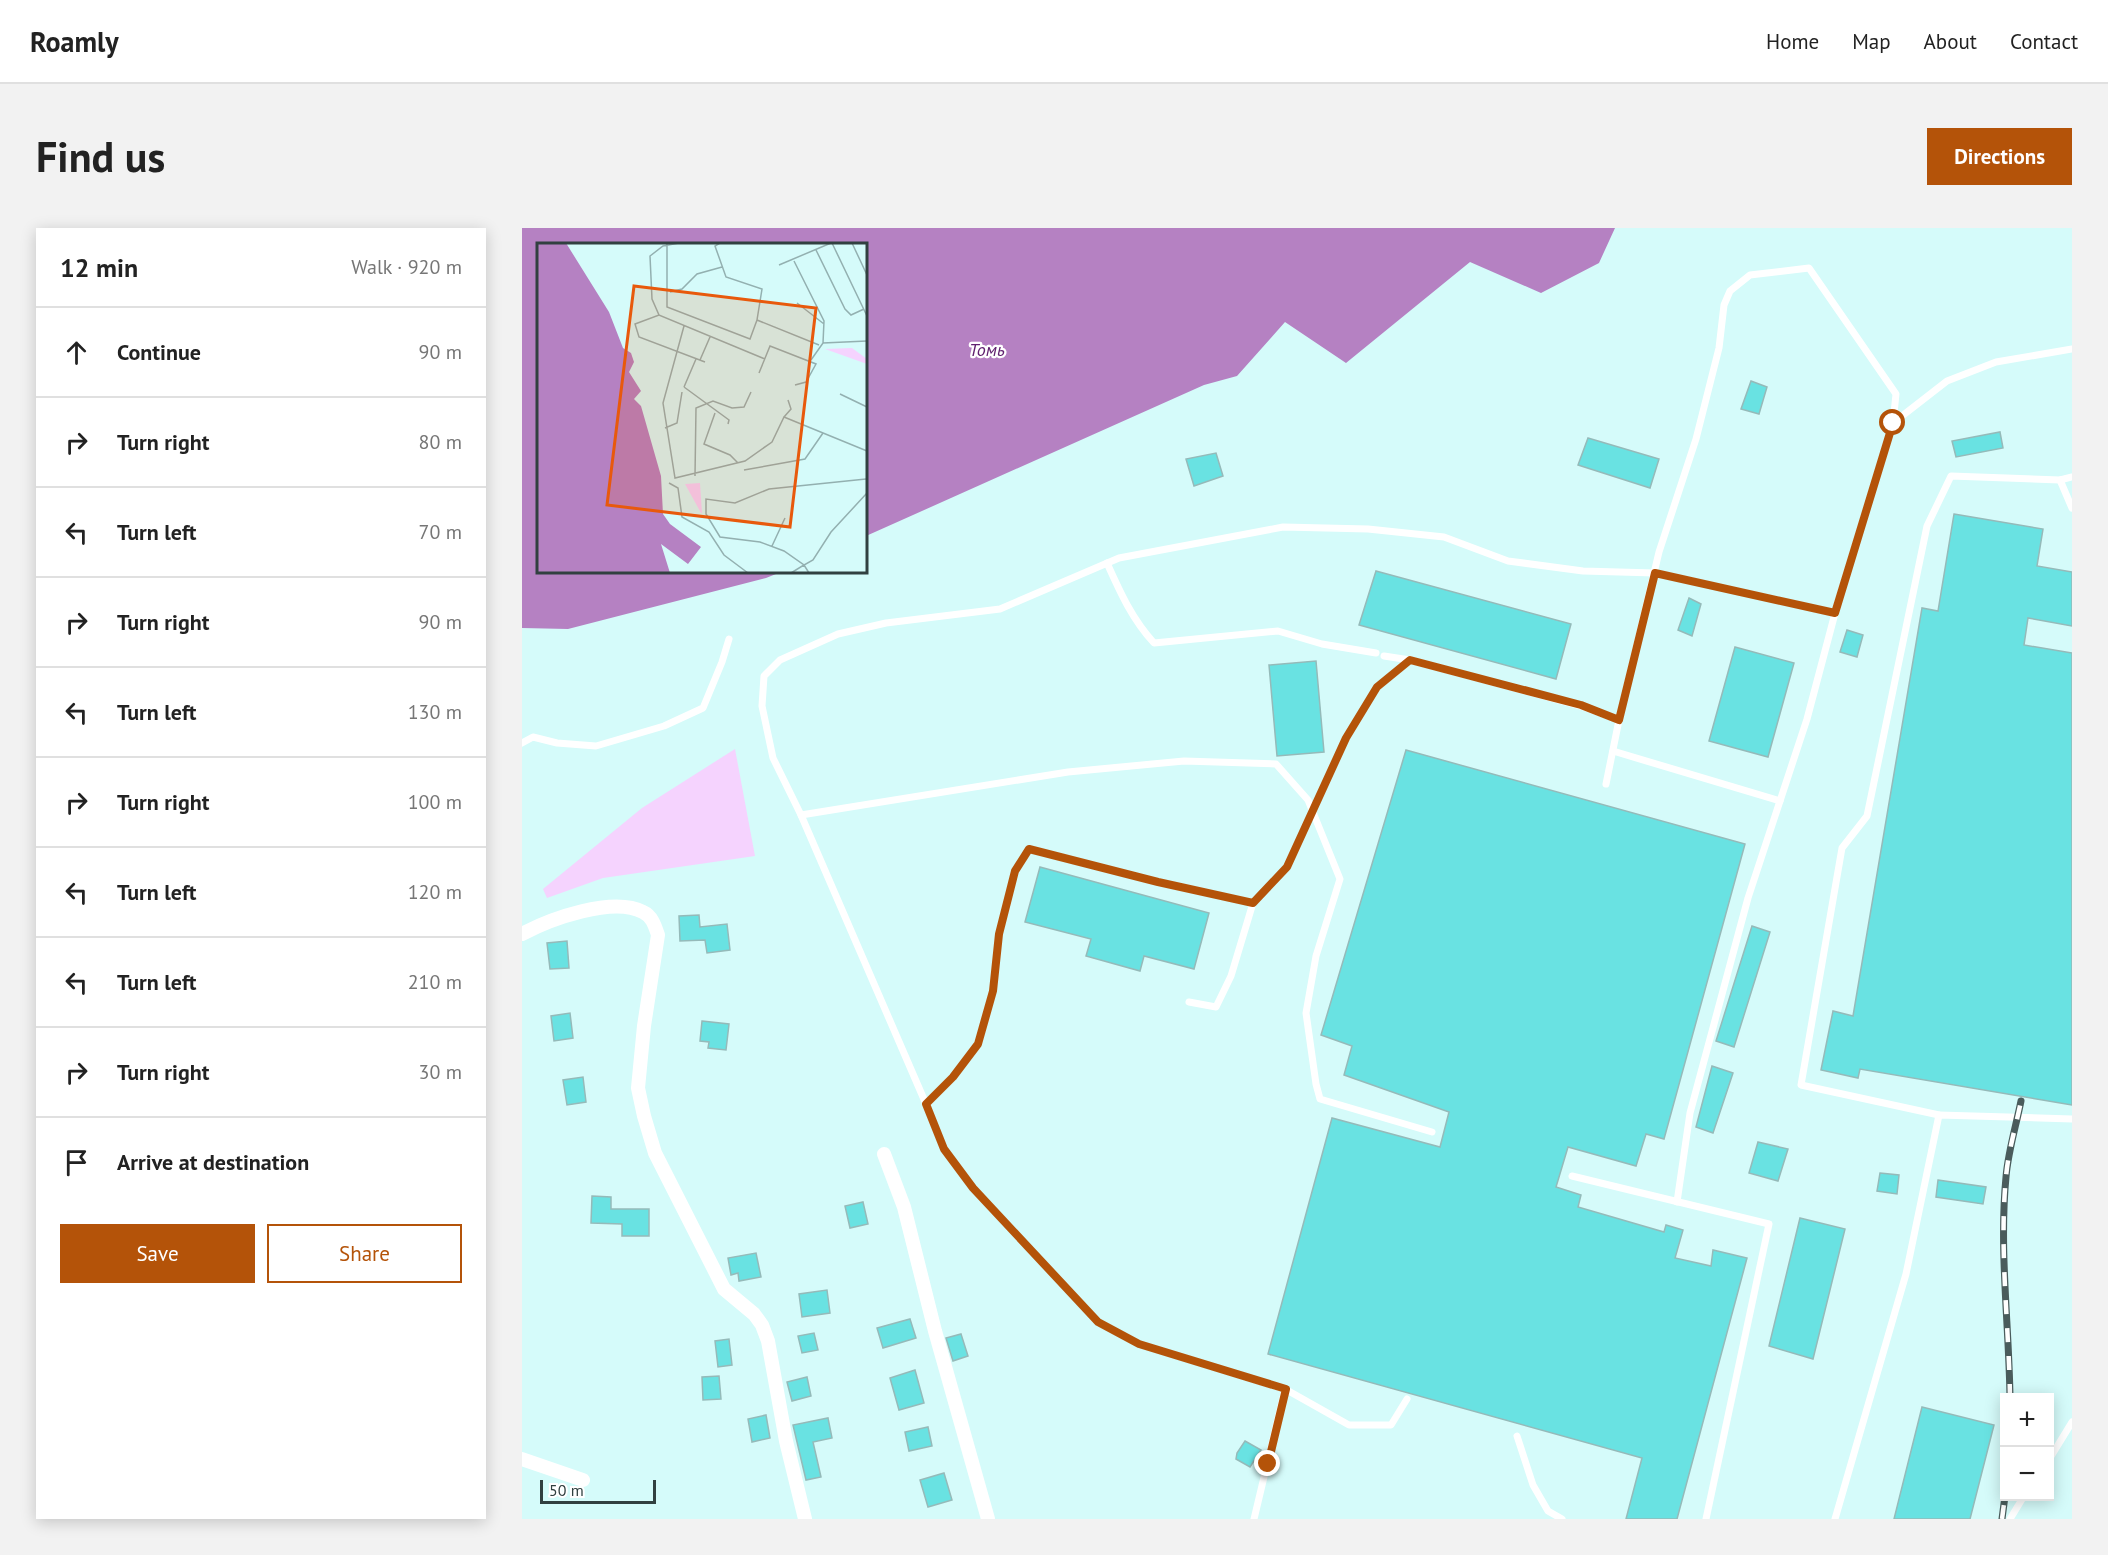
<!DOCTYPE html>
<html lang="en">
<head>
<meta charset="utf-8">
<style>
	body { margin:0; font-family:"PT Sans",sans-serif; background:#f2f2f2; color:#222 }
	.controls { position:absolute; right:18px; bottom:18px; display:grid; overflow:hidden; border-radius:0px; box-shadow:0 3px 15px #0003 }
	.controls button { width:54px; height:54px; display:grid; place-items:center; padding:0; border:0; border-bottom:2px solid #e0e0e0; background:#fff; color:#222; font:30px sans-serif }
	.scale { position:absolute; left:18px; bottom:15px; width:116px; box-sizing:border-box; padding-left:6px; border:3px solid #314040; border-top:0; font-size:16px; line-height:21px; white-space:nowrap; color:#314040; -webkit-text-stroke:4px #fff; paint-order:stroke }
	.stop { position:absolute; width:18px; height:18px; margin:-14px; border:4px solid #b45309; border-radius:50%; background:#fff }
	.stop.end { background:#b45309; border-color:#fff; box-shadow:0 2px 6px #0008 }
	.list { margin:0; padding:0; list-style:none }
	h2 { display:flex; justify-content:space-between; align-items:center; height:78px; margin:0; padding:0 24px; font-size:26px }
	h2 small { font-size:20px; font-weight:400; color:#767676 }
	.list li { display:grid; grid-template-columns:39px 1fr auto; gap:18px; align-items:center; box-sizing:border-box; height:90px; padding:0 24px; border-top:2px solid #e0e0e0 }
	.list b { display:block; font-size:22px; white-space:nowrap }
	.list em { font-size:20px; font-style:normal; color:#767676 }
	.actions { display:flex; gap:12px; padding:18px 24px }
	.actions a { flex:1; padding:14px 0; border:2px solid #b45309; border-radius:0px; text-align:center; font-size:21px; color:#b45309 }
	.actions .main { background:#b45309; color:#fff }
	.icon { flex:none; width:33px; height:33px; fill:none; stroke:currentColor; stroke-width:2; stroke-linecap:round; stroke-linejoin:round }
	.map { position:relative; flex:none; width:1550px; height:1291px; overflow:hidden; border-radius:0px }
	header { display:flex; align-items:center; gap:36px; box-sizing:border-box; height:84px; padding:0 30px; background:#fff; border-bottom:2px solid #e0e0e0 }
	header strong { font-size:28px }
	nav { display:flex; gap:33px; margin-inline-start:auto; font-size:21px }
	.intro { display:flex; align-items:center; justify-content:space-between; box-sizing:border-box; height:144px; padding:0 36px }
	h1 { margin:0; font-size:42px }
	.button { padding:15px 27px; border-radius:0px; background:#b45309; color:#fff; font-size:21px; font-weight:700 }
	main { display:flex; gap:36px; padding:0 36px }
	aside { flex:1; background:#fff; border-radius:0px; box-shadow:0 3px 15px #0003 }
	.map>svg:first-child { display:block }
	.green { fill:#f5d3fe }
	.water { fill:#b581c2 }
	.building { fill:#69e2e2; stroke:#95bab9; stroke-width:1.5 }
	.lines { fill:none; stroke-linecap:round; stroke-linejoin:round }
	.lane { stroke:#fff; stroke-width:7 }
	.street { stroke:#fff; stroke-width:14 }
	.rail-casing { stroke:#4a5c5c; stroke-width:7 }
	.rail { stroke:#fff; stroke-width:4.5; stroke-dasharray:14; stroke-linecap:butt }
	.route { stroke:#b45309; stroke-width:8 }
	.labels { text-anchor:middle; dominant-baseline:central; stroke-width:4.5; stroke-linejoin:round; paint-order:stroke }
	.water-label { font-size:18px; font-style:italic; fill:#612270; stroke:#fff }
	.inset-road { fill:none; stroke:#93b0b0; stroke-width:1.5 }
	.view { fill:#e8590c; fill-opacity:0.15; stroke:#e8590c; stroke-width:3 }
	.inset-edge { fill:none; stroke:#314040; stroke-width:3 }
</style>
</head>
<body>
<header>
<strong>Roamly</strong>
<nav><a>Home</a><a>Map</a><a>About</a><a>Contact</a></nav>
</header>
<div class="intro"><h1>Find us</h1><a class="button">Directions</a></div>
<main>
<aside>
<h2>12 min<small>Walk · 920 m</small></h2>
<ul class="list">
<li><svg class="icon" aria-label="ahead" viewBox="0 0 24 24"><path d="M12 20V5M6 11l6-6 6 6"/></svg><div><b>Continue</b></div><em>90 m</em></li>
<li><svg class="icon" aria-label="right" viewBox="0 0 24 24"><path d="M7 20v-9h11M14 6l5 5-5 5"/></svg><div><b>Turn right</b></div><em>80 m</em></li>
<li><svg class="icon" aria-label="left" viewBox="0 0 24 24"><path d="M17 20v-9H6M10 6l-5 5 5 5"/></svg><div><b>Turn left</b></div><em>70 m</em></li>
<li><svg class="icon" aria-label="right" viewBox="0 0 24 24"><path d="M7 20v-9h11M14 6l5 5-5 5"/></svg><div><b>Turn right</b></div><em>90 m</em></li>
<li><svg class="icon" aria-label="left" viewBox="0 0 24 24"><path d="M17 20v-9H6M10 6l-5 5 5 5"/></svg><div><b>Turn left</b></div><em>130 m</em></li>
<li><svg class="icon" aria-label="right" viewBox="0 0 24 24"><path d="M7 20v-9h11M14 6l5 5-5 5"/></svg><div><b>Turn right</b></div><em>100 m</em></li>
<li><svg class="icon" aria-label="left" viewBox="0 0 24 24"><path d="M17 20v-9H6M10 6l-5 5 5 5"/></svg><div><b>Turn left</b></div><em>120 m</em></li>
<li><svg class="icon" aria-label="left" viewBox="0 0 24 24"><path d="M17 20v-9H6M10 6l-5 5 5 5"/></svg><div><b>Turn left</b></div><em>210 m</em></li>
<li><svg class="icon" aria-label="right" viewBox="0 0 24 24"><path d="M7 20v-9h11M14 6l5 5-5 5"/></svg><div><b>Turn right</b></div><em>30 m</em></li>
<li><svg class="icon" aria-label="arrive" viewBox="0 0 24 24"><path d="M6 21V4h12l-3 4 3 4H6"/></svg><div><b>Arrive at destination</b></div></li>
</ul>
<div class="actions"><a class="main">Save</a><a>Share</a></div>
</aside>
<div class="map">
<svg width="1550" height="1291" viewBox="0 0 1550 1291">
	<rect width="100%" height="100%" fill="#d5fbfa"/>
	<path class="green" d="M213 521 233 628 81 650 25 670 21 661 120 580Z"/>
	<path class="water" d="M0 0H1093L1077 35 1019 65 948 34 824 135 763 94 715 148 682 157 344 308V16H16V344H259L244 350 46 401 0 400Z"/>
	<g class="building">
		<path d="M1229 153 1245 159 1237 186 1219 181Z"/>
		<path d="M1478 204 1481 220 1434 229 1430 213Z"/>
		<path d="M1066 210 1137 231 1128 260 1056 237Z"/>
		<path d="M694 225 701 248 672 258 664 231Z"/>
		<path d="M1432 286 1521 301 1515 338 1550 344V398L1506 390 1502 417 1550 425V877L1338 841 1336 850 1299 842 1311 783 1331 788 1400 380 1416 383Z"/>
		<path d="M854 343 1049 396 1034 451 837 397Z"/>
		<path d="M1167 370 1179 376 1170 408 1156 402Z"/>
		<path d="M1325 402 1341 407 1335 429 1318 424Z"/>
		<path d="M1213 419 1272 435 1246 529 1187 513Z"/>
		<path d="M794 433 802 524 755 528 747 437Z"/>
		<path d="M884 522 1223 616 1142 911 1124 906 1114 938 1046 919 1034 959 1059 967 1056 979 1142 1004 1144 997 1161 1002 1153 1030 1189 1038 1191 1022 1225 1030 1155 1291H1104L1120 1230 746 1126 810 890 918 919 927 884 822 847 830 818 799 807Z"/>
		<path d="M518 639 687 685 672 741 622 728 618 743 564 728 569 711 503 694Z"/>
		<path d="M177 687 178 699 205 696 208 722 185 725 183 712 158 713 157 688Z"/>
		<path d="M1230 698 1248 704 1212 819 1194 813Z"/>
		<path d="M45 713 47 740 28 741 25 715Z"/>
		<path d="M48 785 51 810 32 813 29 788Z"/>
		<path d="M180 793 207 796 204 822 186 820 187 814 178 813Z"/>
		<path d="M1190 838 1211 845 1191 905 1174 899Z"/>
		<path d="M61 849 64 874 45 877 41 852Z"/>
		<path d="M1236 914 1266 921 1256 953 1227 945Z"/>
		<path d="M1358 945 1377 947 1375 966 1355 963Z"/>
		<path d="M1416 952 1464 959 1461 976 1414 969Z"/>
		<path d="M70 968 89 969V981H127V1008H100V996L69 995Z"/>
		<path d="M341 974 346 996 328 1000 323 978Z"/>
		<path d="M1278 990 1323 1001 1291 1131 1247 1118Z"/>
		<path d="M234 1025 239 1049 217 1053 216 1045 209 1047 206 1030Z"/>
		<path d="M305 1062 308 1085 280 1089 277 1066Z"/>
		<path d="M388 1091 394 1110 361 1120 355 1100Z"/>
		<path d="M292 1105 296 1122 280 1125 276 1108Z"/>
		<path d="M439 1106 446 1128 431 1133 424 1110Z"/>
		<path d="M207 1111 210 1137 196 1139 193 1113Z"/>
		<path d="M393 1142 402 1175 377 1182 368 1150Z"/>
		<path d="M197 1148 199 1171 181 1172 180 1149Z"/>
		<path d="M285 1149 289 1168 270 1173 265 1154Z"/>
		<path d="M1400 1179 1472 1197 1448 1291H1372Z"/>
		<path d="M244 1187 248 1210 230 1214 226 1191Z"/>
		<path d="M306 1190 310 1210 291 1214 299 1249 284 1252 271 1197Z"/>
		<path d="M406 1199 410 1218 387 1223 383 1204Z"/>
		<path d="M723 1213 739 1222 728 1239 714 1231 715 1225Z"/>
		<path d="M422 1245 430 1272 406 1279 398 1252Z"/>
	</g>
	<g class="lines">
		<g class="lane">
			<path d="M1371 195 1425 153 1474 134 1550 121"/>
			<path d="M1538 252 1550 280"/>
			<path d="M585 335C598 364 610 391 632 415L756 403 800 416 854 425"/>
			<path d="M862 428 888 432 1059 478 1097 492"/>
			<path d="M0 515 11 509 35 515 74 518 142 498 181 480 200 434 207 411"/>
			<path d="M1091 523 1258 573"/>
			<path d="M1084 556 1097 492 1137 324 1174 211 1197 120 1202 77 1208 63 1228 47 1287 40 1374 166 1371 195 1316 374 1285 491 1226 670 1168 885 1155 974"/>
			<path d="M279 587 546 544 662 533 754 536 786 572 818 651 794 728 784 785 794 856 798 871 910 904"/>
			<path d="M667 774 694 779 709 748 731 675 765 639 824 510 855 459 888 432"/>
			<path d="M404 876 431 849 456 816 471 763 477 706 493 643 507 621 636 654 731 675"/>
			<path d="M1417 887 1279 857 1320 620 1345 588 1405 298 1429 248 1538 252 1550 249"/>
			<path d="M1050 948 1247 996 1184 1291"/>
			<path d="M763 1161 827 1197H869L885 1171"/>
			<path d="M995 1208 1011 1257 1026 1283 1040 1291"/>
			<path d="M1528 1230 1550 1194"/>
			<path d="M732 1291 763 1161 617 1116 576 1094 451 960 422 921 404 876 279 587 251 530 240 478 242 448 258 432 316 406 364 395 478 381 597 330 761 299 846 301 922 309 986 333 1061 343 1133 345 1313 385"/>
			<path d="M1313 1291 1384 1046 1417 887 1550 891"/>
			<path d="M1488 1291 1502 1268"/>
		</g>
		<g class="street">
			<path d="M0 706C28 691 91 668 121 684 130 688 133 698 136 707L122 798 116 860 122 888 133 925 202 1061 232 1086 240 1097 246 1113 264 1213 283 1291"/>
			<path d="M362 926 382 979 413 1103 466 1291"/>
			<path d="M0 1231 61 1252"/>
		</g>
		<defs>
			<g id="rail">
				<path d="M1488 1170C1487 1096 1477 1022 1484 949 1486 924 1494 898 1499 873"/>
				<path d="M1480 1291 1483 1268"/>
			</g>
		</defs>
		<use href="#rail" class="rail-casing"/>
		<use href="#rail" class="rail"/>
	</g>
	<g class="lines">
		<path class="route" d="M746 1236 764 1161 617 1116 576 1094 451 960 422 921 404 876 431 849 456 816 471 763 477 706 493 643 507 621 636 654 731 675 765 639 824 510 855 459 888 432 1059 477 1097 492 1133 345 1313 385 1371 195"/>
	</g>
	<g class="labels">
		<g class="water-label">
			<text x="465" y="121">Томь</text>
		</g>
	</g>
	<g transform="translate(15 15)">
		<rect width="330" height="330" fill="#d5fbfa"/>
		<path d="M315 105 330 116V121L288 106ZM163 240 165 270H164L148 241Z" fill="#f5d3fe"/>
		<path d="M0 0H29L72 69 86 105 94 110 97 119 92 129 104 148 97 156 104 163 124 233 126 271 133 281 164 304 151 321 124 301 133 330H0Z" fill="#b581c2"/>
		<path class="inset-road" d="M130 0V64L213 96 220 77M183 0 178 3 189 34 225 46 220 77 282 102M295 0 330 73M315 0 330 32M279 7 308 66 314 72 327 66M257 18 287 78 286 100M242 22 294 0M133 49 145 46 160 31 185 24M260 60 287 81M122 72 115 56 113 13 126 3 142 0M147 83 126 160 138 235 208 218 235 199 247 174 330 208M163 117 173 94M274 117 286 100 330 98M168 119 102 94 98 81 122 72 228 116M222 130 233 103 279 121 269 139 258 142M147 144 192 177 191 181M147 144 159 116M303 151 330 164M178 170 167 201 193 212 201 220M247 174 254 166 251 157M128 185 140 180 145 149M330 220V241M207 227 268 216 286 190M158 233 159 165 176 158 195 165 207 164 214 149M132 240 141 245 145 274 172 289 187 312 211 330M235 303 248 275M254 330 267 322 247 308 223 299 183 294 169 271V256L198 260 232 246 329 236M272 330 267 322 276 317 294 289 330 250"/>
		<path class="view" d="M97 43 279 65 253 284 70 262Z"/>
		<rect width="330" height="330" class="inset-edge"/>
	</g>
</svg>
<div class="controls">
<button>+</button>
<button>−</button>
</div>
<div class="scale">50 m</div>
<div class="stop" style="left:1371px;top:195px"></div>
<div class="stop end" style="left:746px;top:1236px"></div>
</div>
</main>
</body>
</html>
